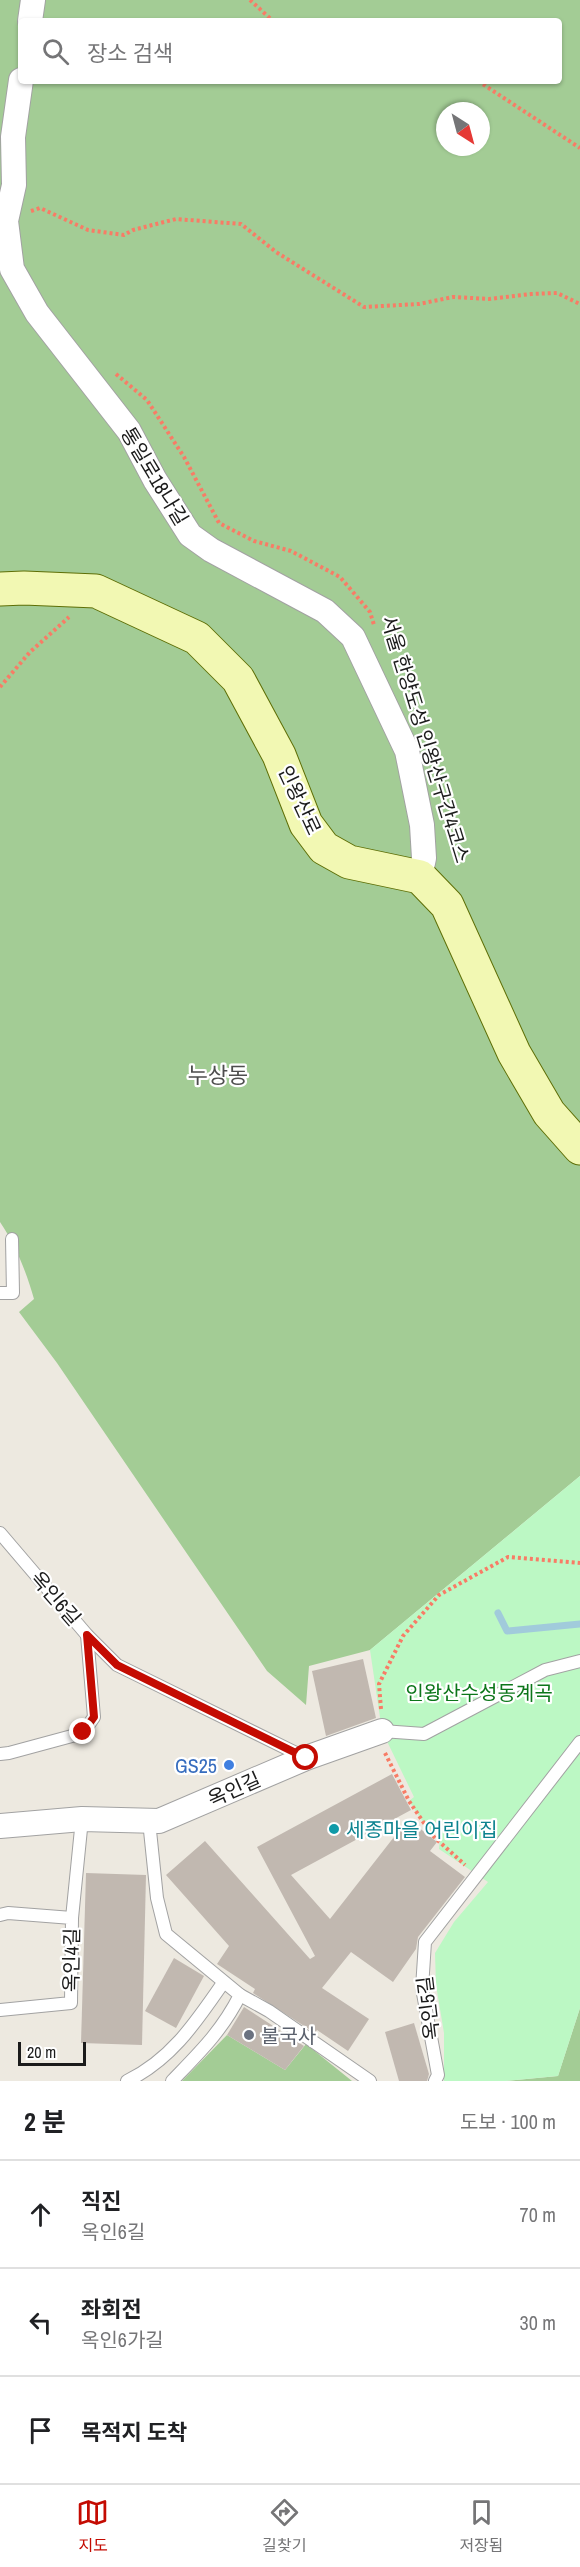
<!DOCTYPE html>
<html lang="ko">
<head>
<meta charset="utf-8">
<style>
	body { margin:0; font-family:"Archivo Narrow","Noto Sans KR",sans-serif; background:#f2f2f2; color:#202124 }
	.compass { position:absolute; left:436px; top:102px; width:54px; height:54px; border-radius:50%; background:#fff; box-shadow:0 2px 4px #0004; rotate:144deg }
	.scale { position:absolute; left:18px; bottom:15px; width:68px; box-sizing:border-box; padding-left:6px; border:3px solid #1b1b1b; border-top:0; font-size:16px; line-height:21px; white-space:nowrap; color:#1b1b1b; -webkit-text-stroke:4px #fff; paint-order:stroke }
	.stop { position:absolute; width:18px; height:18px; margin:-14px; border:4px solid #c40b02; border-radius:50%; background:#fff }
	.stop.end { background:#c40b02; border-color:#fff; box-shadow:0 2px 6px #0008 }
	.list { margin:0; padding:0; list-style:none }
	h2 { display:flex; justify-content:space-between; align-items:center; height:78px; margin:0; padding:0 24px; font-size:26px }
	h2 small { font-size:20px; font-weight:400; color:#757577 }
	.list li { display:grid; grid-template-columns:39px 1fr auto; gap:18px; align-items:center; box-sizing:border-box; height:108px; padding:0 24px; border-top:2px solid #e0e0e0 }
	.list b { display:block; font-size:22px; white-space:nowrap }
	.list p { margin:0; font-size:20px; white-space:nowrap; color:#757577 }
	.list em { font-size:20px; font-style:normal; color:#757577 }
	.icon { flex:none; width:33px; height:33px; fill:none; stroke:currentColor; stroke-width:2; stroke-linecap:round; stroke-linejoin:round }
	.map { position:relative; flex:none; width:580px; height:2081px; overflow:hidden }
	.search { position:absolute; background:#fff; box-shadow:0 2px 4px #0004; left:18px; right:18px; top:18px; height:66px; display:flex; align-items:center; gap:15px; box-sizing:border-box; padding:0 21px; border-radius:6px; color:#757577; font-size:22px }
	.sheet { height:402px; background:#fff }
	nav { display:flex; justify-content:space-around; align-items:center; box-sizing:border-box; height:84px; border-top:2px solid #e0e0e0; background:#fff; font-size:16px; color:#757577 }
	nav a { display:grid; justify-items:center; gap:3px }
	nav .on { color:#c40b02 }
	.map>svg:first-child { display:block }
	.forest { fill:#a3cc95; fill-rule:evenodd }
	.park { fill:#bcf8c4 }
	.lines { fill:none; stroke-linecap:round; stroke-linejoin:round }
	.stream { stroke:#a1cbdb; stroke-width:7 }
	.building { fill:#c1b8b0 }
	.lane-casing { stroke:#a2a2a2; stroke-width:14 }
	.street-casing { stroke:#a2a2a2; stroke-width:26 }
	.secondary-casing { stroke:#5e6f06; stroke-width:35 }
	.path { stroke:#f87c66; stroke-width:4; stroke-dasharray:3 3; stroke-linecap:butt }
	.lane { stroke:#fff; stroke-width:12 }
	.street { stroke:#fff; stroke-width:24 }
	.secondary { stroke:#f2f8b3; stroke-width:33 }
	.route { stroke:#c40b02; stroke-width:8 }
	.shop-dot { fill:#3f7fe0; stroke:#fff; stroke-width:2 }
	.culture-dot { fill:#0f9aa8; stroke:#fff; stroke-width:2 }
	.worship-dot { fill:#6b7280; stroke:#fff; stroke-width:2 }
	.labels { text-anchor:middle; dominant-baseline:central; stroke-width:4.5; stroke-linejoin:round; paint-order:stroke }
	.street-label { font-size:20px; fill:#1b1b1b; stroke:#fff }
	.park-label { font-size:20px; fill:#0c761a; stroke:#fff }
	.shop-label { font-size:20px; fill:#366cbe; stroke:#fff; text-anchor:end }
	.culture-label { font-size:20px; fill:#0d838f; stroke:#fff; text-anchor:start }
	.worship-label { font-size:20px; fill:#5b616d; stroke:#fff; text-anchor:start }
	.quarter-label { font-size:22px; fill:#4e4e4e; stroke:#fff }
</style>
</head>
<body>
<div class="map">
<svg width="580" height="2081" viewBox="0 0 580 2081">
	<rect width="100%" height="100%" fill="#ede9e0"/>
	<g class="forest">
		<path d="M0 0H580V1476L370 1650 309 1666 306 1705 267 1671 57 1363 19 1312 34 1299C26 1271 16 1246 0 1222ZM21 21H559V81H21ZM445 111H481V147H445Z"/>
		<path d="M580 2008V2081H505L558 2076Z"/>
		<path d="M227 2035 285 2070 306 2044 352 2081H182Z"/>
	</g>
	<path class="park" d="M580 1476V2008L558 2076 505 2081H444V2033L436 1985 435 1953 454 1922 488 1882 439 1849 440 1838 437 1833 432 1835 409 1801 414 1797 382 1731 370 1650Z"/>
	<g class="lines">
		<path class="stream" d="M498 1613 507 1631 580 1624"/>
	</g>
	<g class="building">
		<path d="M363 1659 376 1718 326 1736 312 1671Z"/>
		<path d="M392 1774 411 1810 291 1875 330 1919 408 1819 437 1842 430 1851 465 1877 418 1937 416 1949 393 1982 351 1952 322 1988 369 2019 348 2051 317 2030 315 2033 253 1993 255 1989 217 1964 229 1946 166 1875 205 1841 310 1959 315 1956 257 1847Z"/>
		<path d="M86 1873 146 1875 142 2045 81 2043Z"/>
		<path d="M174 1958 204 1976 176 2028 145 2011Z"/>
		<path d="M244 2007 304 2046 285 2070 227 2035Z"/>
		<path d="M414 2023 429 2074 427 2081H399L385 2032Z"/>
	</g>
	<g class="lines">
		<defs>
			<g id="lane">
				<path d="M0 1293H13L12 1239"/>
				<path d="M0 1533 87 1635 117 1665 304 1757"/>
				<path d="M382 1731 424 1734 545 1670 580 1661"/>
				<path d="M0 1754 9 1753 83 1733 94 1717 87 1635"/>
				<path d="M149 1821 157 1898 166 1934 240 1995C222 2031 199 2053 172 2081"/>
				<path d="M0 1915 8 1913 72 1918 71 2003 0 2010"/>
				<path d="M72 1918 82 1819"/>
				<path d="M240 1995 269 2011 370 2081"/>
				<path d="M127 2081C171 2060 196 2022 223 1983"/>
				<path d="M435 2081 438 2075 422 1988 425 1942 580 1742"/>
			</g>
			<g id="street">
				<path d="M30 21 33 0"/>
				<path d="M21 80 13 137 14 185 6 221 12 269 37 313 129 431 155 480 190 535 211 550 325 611 353 637 407 751 422 825 424 858 420 877"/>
				<path d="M0 1826 82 1819 159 1821 306 1758 382 1731"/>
			</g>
			<path id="secondary" d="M0 589 24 588 96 591 197 638 238 679 279 755 306 824 324 848 349 862 420 877 447 905 514 1053 549 1113 580 1148"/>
		</defs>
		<use href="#lane" class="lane-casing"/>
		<use href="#street" class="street-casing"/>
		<use href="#secondary" class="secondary-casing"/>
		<g class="path">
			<path d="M250 0 273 21"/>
			<path d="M478 81 580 148"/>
			<path d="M31 211 40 208 88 230 124 235 133 230 176 219 241 224 276 252 364 307 419 304 453 297 489 299 531 294 557 293 580 304"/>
			<path d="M116 374 147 400 184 457 219 523 254 541 291 551 340 577 370 612 374 625"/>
			<path d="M0 687 30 652 69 617"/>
			<path d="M381 1709 379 1684 403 1636 439 1595 508 1557 580 1563"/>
			<path d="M385 1753 409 1801 432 1835 465 1865"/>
		</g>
		<use href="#lane" class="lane"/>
		<use href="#street" class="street"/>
		<use href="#secondary" class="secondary"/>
	</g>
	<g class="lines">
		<path class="route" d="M83 1732 94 1717 87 1635 117 1665 306 1758"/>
	</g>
	<circle class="shop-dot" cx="229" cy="1765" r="6"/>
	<circle class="culture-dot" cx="334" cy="1829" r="6"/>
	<circle class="worship-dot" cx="249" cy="2035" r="6"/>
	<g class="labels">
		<g class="street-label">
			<text transform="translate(155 476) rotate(59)">통일로18나길</text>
			<text transform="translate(426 739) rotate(73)">서울 한양도성 인왕산구간4코스</text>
			<text transform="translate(300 800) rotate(65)">인왕산로</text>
			<text transform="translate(56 1598) rotate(49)">옥인6길</text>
			<text transform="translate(234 1789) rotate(-24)">옥인길</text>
			<text transform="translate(71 1960) rotate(-89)">옥인4길</text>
			<text transform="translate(428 2008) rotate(-97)">옥인5길</text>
		</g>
		<g class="park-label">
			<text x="479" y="1692">인왕산수성동계곡</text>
		</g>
		<g class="shop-label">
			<text x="217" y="1765">GS25</text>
		</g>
		<g class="culture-label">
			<text x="346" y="1829">세종마을 어린이집</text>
		</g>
		<g class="worship-label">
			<text x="261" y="2035">불국사</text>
		</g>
		<g class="quarter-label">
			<text x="218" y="1075">누상동</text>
		</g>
	</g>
</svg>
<svg class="compass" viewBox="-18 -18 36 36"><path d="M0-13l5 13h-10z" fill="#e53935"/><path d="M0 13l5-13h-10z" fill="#757577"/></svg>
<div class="scale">20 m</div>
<div class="stop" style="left:306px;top:1758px"></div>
<div class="stop end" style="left:83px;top:1732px"></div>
<div class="search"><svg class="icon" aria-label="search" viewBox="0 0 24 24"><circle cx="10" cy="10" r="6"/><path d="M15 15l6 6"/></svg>장소 검색</div>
</div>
<section class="sheet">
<h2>2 분<small>도보 · 100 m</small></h2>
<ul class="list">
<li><svg class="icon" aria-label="ahead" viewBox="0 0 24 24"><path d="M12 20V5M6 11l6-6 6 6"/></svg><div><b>직진</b><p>옥인6길</p></div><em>70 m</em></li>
<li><svg class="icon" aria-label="left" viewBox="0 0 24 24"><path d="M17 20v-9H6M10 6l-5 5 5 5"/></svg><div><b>좌회전</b><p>옥인6가길</p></div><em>30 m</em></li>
<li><svg class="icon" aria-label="arrive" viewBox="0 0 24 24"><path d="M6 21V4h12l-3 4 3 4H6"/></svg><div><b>목적지 도착</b></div></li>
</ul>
</section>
<nav>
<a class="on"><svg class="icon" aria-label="map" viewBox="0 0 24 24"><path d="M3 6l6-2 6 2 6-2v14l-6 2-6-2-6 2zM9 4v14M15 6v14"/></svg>지도</a>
<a><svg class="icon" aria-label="directions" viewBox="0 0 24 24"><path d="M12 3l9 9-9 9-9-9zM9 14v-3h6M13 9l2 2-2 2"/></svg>길찾기</a>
<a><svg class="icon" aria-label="saved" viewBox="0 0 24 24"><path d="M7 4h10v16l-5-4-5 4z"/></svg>저장됨</a>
</nav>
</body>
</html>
